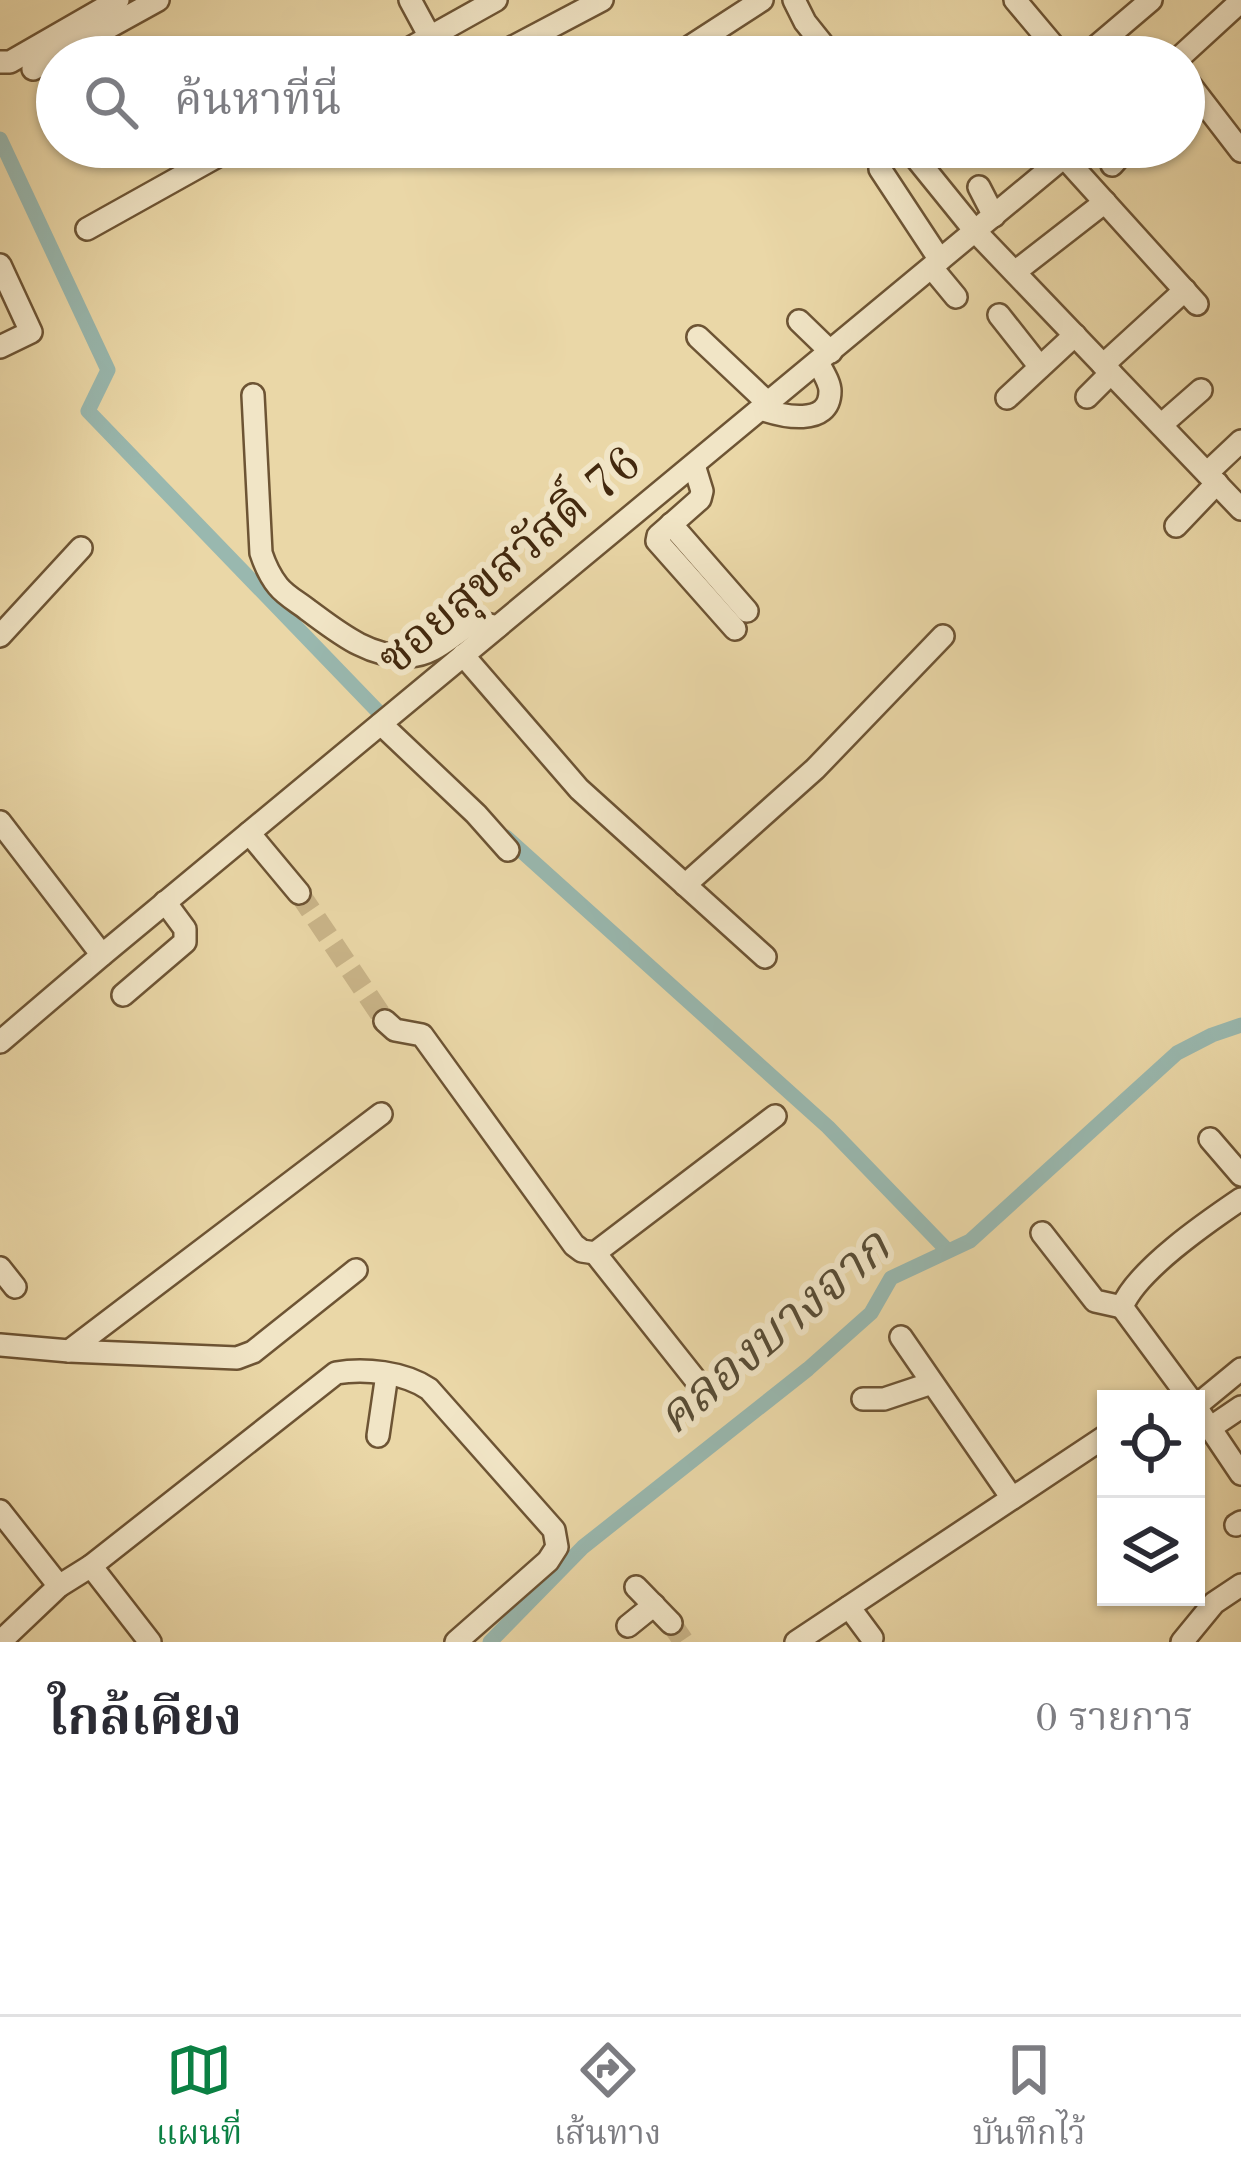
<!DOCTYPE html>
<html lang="th">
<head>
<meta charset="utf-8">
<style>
	body { margin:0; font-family:"Old Standard TT","Noto Serif Thai",serif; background:#f7f7f7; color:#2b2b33 }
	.controls { position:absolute; right:36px; bottom:36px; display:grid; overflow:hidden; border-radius:0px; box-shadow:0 3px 9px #0004 }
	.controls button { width:108px; height:108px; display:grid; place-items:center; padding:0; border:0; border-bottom:3px solid #e1e1e2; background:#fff; color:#2b2b33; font:60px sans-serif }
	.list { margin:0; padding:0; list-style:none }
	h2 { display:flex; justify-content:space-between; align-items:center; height:156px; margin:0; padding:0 48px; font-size:51px }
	h2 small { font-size:39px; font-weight:400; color:#7c7c81 }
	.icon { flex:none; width:66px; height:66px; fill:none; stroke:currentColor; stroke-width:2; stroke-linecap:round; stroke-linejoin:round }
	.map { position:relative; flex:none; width:1241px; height:1642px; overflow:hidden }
	.search { position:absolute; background:#fff; box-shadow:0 3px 9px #0004; left:36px; right:36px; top:36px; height:132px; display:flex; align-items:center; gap:30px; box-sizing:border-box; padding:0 42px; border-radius:66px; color:#7c7c81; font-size:45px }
	.sheet { height:372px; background:#fff }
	nav { display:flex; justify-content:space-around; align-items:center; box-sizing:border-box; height:168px; border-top:3px solid #e1e1e2; background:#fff; font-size:33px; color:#7c7c81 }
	nav a { display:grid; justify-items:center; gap:6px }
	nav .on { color:#0b8043 }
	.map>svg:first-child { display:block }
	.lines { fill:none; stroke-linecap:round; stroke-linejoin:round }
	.canal { stroke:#99b8af; stroke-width:15 }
	.minor-tunnel { stroke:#c9b488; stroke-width:21; stroke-dasharray:21 10; stroke-linecap:butt }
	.minor-casing { stroke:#6d5434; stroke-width:26 }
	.minor { stroke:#f1e5c6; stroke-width:21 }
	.labels { text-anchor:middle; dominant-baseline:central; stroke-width:12; stroke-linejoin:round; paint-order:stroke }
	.street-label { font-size:48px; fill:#43290e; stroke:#f1e5c6 }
	.water-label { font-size:51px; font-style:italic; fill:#584d36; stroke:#f1e5c6 }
</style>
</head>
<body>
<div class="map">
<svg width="1241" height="1642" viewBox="0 0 1241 1642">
	<rect width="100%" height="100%" fill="#ead7a7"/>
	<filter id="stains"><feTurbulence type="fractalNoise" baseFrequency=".00167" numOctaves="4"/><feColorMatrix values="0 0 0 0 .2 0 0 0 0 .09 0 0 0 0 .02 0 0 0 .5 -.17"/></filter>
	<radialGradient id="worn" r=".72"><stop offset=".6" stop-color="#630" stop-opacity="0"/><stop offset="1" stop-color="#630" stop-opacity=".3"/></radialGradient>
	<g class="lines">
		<g class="canal">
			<path d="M0 139 108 370 88 411 390 724"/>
			<path d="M506 837 828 1127 947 1250"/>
			<path d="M490 1642 583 1547 808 1369 871 1313 891 1278 970 1241 1177 1053 1212 1035 1241 1025"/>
		</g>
		<g class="minor-tunnel">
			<path d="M299 893 385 1021"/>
			<path d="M671 1623 684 1642"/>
		</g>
		<defs>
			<g id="minor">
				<path d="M410 0 430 37"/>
				<path d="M794 0 805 22 833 57"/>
				<path d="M1015 0 1063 57"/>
				<path d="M394 57 496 0"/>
				<path d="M494 57 602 0"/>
				<path d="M674 57 762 0"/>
				<path d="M1084 57 1151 0"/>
				<path d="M1180 57 1241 1"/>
				<path d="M0 62H10L118 0"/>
				<path d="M33 69 158 0"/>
				<path d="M1184 77 1241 151"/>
				<path d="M907 147 975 231 1241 509"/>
				<path d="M1064 157 1197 304"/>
				<path d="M1112 165 1128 147"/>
				<path d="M880 169 940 260"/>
				<path d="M979 187 994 216"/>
				<path d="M87 229 234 147"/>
				<path d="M0 265 31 332 0 347"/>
				<path d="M932 268 956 297"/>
				<path d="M1015 272 1105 202"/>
				<path d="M999 315 1040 367"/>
				<path d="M799 321 831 352"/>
				<path d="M698 337 768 403"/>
				<path d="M1103 365 1185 290"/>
				<path d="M253 395 261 553C265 565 270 576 278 586 286 596 298 602 308 610 338 632 369 658 409 656 436 655 453 633 476 621L497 627"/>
				<path d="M1087 397 1111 373"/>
				<path d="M1007 398 1075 335"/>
				<path d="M761 409C781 416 830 428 830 391 830 382 822 371 818 362"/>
				<path d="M1161 425 1201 390"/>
				<path d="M694 465 702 491 700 499 658 536 657 541 735 629"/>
				<path d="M1207 473 1241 441"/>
				<path d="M671 524 747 611"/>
				<path d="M1176 526 1217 483"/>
				<path d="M0 636 81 548"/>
				<path d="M463 655 579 789 765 957"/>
				<path d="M381 724 476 814 508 850"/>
				<path d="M0 822 102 955"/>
				<path d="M249 833 299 893"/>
				<path d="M685 885 815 769 943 636"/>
				<path d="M123 995 185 942V929L165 902"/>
				<path d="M385 1021 395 1030 422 1035 574 1245 582 1251 595 1253 775 1116"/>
				<path d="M0 1042 102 955 1076 147"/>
				<path d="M1210 1139 1241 1175"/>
				<path d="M1042 1233 1095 1301 1122 1307"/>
				<path d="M595 1253 706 1393"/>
				<path d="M0 1268 15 1287"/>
				<path d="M901 1337 1012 1498"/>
				<path d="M0 1345 69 1351 237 1358 253 1352 356 1270"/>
				<path d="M69 1351 381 1114"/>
				<path d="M863 1399H884L932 1383"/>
				<path d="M1190 1399 1122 1307C1137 1270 1207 1222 1241 1199"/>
				<path d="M1196 1406 1241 1369"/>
				<path d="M1196 1407 1241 1474"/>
				<path d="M1210 1428 1241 1407"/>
				<path d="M378 1436 387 1374"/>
				<path d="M0 1511 59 1586"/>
				<path d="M1236 1525 1241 1522"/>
				<path d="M91 1566 336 1373C364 1368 404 1372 429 1389L554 1530 557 1547 548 1561 456 1642"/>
				<path d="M636 1587 671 1623"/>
				<path d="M849 1607 872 1638"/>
				<path d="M628 1626 654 1605"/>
				<path d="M0 1642 59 1586 91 1566 150 1642"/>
				<path d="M796 1642 1106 1436"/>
				<path d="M1182 1642 1214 1603 1241 1585"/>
			</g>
		</defs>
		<use href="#minor" class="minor-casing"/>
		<use href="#minor" class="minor"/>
	</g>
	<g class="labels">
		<g class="street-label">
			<text transform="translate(511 562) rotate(-40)">ซอยสุขสวัสดิ์ 76</text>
		</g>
		<g class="water-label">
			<text transform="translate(775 1334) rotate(-40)">คลองบางจาก</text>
		</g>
	</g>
	<rect width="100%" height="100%" filter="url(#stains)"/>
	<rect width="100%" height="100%" fill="url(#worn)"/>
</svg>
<div class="controls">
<button><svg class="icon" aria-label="locate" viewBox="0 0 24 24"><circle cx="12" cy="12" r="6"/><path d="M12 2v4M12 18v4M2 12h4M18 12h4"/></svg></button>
<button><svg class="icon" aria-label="layers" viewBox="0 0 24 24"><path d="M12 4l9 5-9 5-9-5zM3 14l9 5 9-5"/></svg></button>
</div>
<div class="search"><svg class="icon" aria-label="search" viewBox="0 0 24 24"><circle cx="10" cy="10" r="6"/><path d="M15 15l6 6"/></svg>ค้นหาที่นี่</div>
</div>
<section class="sheet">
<h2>ใกล้เคียง<small>0 รายการ</small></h2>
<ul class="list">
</ul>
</section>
<nav>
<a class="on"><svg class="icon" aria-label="map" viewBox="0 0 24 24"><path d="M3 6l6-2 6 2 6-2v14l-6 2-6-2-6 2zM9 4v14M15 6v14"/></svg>แผนที่</a>
<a><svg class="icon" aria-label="directions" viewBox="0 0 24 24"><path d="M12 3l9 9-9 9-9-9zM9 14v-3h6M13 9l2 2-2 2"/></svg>เส้นทาง</a>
<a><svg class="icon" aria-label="saved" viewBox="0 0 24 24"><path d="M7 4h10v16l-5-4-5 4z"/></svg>บันทึกไว้</a>
</nav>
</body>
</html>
